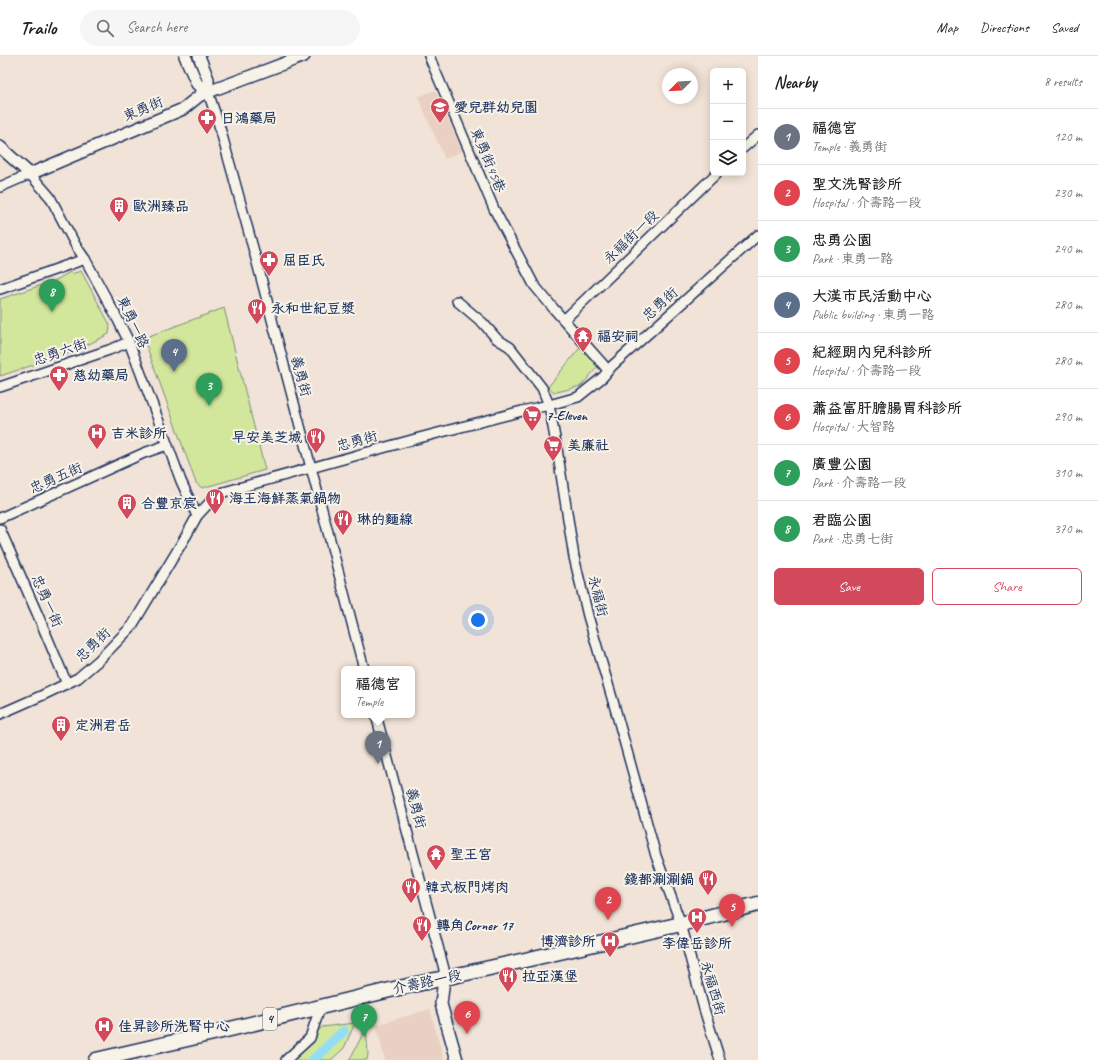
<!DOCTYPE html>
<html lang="en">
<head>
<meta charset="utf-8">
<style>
	body { margin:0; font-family:Caveat,"LXGW WenKai TC",sans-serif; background:#f6f6f6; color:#222 }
	.controls { position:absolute; right:12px; top:12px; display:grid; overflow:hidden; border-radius:6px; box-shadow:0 2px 10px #0003 }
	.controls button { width:36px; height:36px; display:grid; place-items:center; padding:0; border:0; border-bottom:1px solid #e0e0e0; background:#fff; color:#222; font:20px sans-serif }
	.compass { position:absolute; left:662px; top:12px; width:36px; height:36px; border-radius:50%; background:#fff; box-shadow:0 2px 10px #0003; rotate:246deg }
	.you { position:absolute; left:478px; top:564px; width:14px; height:14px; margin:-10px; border:3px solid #fff; border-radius:50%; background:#1a73e8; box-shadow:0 0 0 6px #1a73e833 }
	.badge { display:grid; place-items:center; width:26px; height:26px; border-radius:50%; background:#d1495b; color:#fff; font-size:13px; font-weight:700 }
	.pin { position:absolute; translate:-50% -33px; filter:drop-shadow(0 1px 2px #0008) }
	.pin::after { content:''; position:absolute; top:21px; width:14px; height:12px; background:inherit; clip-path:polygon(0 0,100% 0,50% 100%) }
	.popup { position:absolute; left:341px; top:610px; width:74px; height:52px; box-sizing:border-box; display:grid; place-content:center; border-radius:6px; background:#fff; filter:drop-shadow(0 1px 3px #0005); font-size:13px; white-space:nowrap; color:#767676 }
	.popup b { font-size:15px; color:#222 }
	.popup::after { content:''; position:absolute; left:50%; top:100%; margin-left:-8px; border:8px solid transparent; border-top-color:#fff }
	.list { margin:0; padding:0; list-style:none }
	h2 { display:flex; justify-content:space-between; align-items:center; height:52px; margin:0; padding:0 16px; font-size:17px }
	h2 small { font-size:13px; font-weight:400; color:#767676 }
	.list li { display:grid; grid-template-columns:26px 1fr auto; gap:12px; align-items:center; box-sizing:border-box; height:56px; padding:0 16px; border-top:1px solid #e0e0e0 }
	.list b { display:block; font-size:15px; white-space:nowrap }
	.list p { margin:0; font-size:13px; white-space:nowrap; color:#767676 }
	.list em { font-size:13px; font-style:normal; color:#767676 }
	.actions { display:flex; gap:8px; padding:12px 16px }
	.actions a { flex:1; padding:9px 0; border:1px solid #d1495b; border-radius:6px; text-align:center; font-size:14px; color:#d1495b }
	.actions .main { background:#d1495b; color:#fff }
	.icon { flex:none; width:22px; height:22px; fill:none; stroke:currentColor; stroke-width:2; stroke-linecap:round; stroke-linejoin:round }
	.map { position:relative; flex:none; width:758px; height:1004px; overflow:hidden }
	header { display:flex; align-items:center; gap:24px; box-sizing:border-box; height:56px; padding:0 20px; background:#fff; border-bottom:1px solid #e0e0e0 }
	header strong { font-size:19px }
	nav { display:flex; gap:22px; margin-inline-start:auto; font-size:14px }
	.search { width:280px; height:36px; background:#f6f6f6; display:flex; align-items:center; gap:10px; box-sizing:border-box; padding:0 14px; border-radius:22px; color:#767676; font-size:15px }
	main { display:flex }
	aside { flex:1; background:#fff }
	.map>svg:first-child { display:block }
	.built { fill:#ead0c2 }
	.green { fill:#d3e79c; stroke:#778b7d }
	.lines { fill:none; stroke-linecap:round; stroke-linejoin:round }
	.canal { stroke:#94def5; stroke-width:10 }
	.minor-casing { stroke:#1b2f5e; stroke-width:12 }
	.tertiary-casing { stroke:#1b2f5e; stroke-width:14 }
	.primary-casing { stroke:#1b2f5e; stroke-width:17 }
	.minor { stroke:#f7f3e8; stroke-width:9 }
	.tertiary { stroke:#f7f3e8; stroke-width:11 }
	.primary { stroke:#f7f3e8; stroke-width:14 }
	.labels { text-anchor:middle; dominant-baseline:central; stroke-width:4; stroke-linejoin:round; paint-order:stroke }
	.shield { fill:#f7f3e8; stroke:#5d6a87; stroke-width:1 }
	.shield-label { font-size:13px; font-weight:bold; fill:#1b2f5e }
	.poi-label { font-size:14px; font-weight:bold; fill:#1b2f5e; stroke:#f7f3e8; text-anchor:start }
	.street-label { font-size:14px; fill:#1b2f5e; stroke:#f7f3e8 }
</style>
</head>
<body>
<header>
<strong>Trailo</strong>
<div class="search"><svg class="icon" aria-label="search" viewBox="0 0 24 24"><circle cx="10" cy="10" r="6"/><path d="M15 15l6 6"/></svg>Search here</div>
<nav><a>Map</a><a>Directions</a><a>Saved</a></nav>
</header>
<main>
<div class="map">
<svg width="758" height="1004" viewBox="0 0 758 1004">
	<rect width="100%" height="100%" fill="#f1e3d7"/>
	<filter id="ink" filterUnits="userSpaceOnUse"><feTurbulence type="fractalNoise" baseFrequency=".025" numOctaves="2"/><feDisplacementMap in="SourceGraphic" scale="8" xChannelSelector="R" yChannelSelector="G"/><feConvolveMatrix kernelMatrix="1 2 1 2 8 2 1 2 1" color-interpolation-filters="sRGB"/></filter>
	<g filter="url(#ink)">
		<g class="built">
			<path d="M435 34 462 95 445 103 418 41Z"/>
			<path d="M430 953 444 1004H385L376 969Z"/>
		</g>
		<g class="green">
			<path d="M81 215 110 269 109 278 73 296 0 320V243L54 225 70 216 71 218Z"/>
			<path d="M224 252 265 414 202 432 196 427 145 286 149 280Z"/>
			<path d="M583 288 600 308 581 330 557 336H554L548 331Z"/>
			<path d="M355 967 344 992 331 1004H288L322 971Z"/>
			<path d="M366 972 368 998 367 1004H348L351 1001Z"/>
		</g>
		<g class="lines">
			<path class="canal" d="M313 1004 344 975"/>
			<defs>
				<g id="minor">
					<path d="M429 0 494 153 534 229 554 253 608 314"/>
					<path d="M208 36 220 72 255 199 364 613"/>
					<path d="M743 92 758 79"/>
					<path d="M0 131 30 118 50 141 76 190 85 203 118 264 129 286 161 371 181 425 197 460"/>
					<path d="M0 233 85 203"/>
					<path d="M457 245 483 267 497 283 510 291 542 332 549 349 557 393 574 501 588 560 615 652 656 800 681 868 704 953 720 1004"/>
					<path d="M564 264 717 117"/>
					<path d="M0 331 109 294 129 286"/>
					<path d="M0 462 144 397 167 389"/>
					<path d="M0 473 40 564 67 628"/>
					<path d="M0 658 43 639 78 622 99 604 132 570 186 480 197 460 211 445 224 436 419 382 522 355 549 349 578 341 603 321 612 310 758 179"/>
					<path d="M376 659 444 913V923"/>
					<path d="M286 1004 310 982 320 952"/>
				</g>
				<g id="tertiary">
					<path d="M185 0 197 28 208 36"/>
					<path d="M199 0 208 23V36"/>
					<path d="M0 91 30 118 183 53 199 40 208 36 304 0"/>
					<path d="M444 923 441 948 457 1004"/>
				</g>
				<path id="primary" d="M96 1004 222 975 390 934 512 907 681 868 758 848"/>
			</defs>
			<use href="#minor" class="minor-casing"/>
			<use href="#tertiary" class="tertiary-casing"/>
			<use href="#primary" class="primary-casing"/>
			<use href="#minor" class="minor"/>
			<use href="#tertiary" class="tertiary"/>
			<use href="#primary" class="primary"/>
		</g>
	</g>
	<defs>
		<symbol id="school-pin" viewBox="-11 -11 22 30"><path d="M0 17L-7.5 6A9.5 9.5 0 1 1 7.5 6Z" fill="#d1495b" stroke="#f7f3e8"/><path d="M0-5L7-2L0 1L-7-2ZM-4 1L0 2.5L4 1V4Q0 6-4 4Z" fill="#fff"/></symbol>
		<symbol id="pharmacy-pin" viewBox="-11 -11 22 30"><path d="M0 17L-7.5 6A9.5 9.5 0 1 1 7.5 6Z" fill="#d1495b" stroke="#f7f3e8"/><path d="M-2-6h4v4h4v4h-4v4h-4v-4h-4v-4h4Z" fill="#fff"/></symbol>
		<symbol id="building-pin" viewBox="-11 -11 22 30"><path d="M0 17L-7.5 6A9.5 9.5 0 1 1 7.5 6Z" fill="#d1495b" stroke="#f7f3e8"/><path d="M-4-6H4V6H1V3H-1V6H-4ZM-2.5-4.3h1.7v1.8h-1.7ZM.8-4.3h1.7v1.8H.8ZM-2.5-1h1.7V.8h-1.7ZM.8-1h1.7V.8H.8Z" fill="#fff"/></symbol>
		<symbol id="restaurant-pin" viewBox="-11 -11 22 30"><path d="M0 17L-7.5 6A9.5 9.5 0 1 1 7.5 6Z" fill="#d1495b" stroke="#f7f3e8"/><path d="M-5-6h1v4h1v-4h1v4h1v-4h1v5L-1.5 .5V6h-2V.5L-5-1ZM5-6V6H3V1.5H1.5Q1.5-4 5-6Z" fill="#fff"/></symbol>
		<symbol id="temple-pin" viewBox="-11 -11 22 30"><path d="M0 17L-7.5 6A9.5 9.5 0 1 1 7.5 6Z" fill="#d1495b" stroke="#f7f3e8"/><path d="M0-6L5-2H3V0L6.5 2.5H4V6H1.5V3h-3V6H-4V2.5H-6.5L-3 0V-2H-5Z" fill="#fff"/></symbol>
		<symbol id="supermarket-pin" viewBox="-11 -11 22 30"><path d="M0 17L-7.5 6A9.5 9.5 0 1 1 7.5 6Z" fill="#d1495b" stroke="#f7f3e8"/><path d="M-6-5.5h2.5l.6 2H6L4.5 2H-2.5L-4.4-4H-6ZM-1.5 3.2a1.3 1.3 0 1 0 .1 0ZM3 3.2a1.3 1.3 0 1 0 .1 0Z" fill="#fff"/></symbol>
		<symbol id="hospital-pin" viewBox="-11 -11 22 30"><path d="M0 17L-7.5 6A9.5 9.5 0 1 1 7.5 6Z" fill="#d1495b" stroke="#f7f3e8"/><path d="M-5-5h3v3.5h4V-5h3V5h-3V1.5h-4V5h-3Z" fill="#fff"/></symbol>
	</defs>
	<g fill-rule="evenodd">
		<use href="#school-pin" x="429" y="40" width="22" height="30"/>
		<use href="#pharmacy-pin" x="196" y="51" width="22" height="30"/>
		<use href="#building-pin" x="108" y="139" width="22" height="30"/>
		<use href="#pharmacy-pin" x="258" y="193" width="22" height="30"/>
		<use href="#restaurant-pin" x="246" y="241" width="22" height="30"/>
		<use href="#temple-pin" x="572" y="269" width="22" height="30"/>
		<use href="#pharmacy-pin" x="48" y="308" width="22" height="30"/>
		<use href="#supermarket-pin" x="521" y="348" width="22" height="30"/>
		<use href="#hospital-pin" x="86" y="366" width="22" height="30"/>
		<use href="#restaurant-pin" x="305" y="370" width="22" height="30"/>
		<use href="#supermarket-pin" x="542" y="378" width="22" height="30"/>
		<use href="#restaurant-pin" x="204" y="431" width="22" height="30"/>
		<use href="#building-pin" x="116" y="436" width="22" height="30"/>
		<use href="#restaurant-pin" x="332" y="452" width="22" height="30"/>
		<use href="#building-pin" x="50" y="658" width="22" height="30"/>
		<use href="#temple-pin" x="425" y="787" width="22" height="30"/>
		<use href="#restaurant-pin" x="697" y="812" width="22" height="30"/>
		<use href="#restaurant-pin" x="400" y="820" width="22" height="30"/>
		<use href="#hospital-pin" x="686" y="850" width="22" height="30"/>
		<use href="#restaurant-pin" x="411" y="858" width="22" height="30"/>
		<use href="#hospital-pin" x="599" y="874" width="22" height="30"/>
		<use href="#restaurant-pin" x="497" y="909" width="22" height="30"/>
		<use href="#hospital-pin" x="93" y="959" width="22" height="30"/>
	</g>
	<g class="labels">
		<rect class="shield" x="263" y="952" width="14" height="22" rx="3"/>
		<g class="shield-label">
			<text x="270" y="963">4</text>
		</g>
		<g class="poi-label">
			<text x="454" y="51">愛兒群幼兒園</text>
			<text x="221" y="62">日鴻藥局</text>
			<text x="133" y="150">歐洲臻品</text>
			<text x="283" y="204">屈臣氏</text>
			<text x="271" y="252">永和世紀豆漿</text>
			<text x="597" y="280">福安祠</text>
			<text x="73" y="319">慈幼藥局</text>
			<text x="546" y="359">7-Eleven</text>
			<text x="111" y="377">吉米診所</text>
			<text x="302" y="381" text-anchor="end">早安美芝城</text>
			<text x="567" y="389">美廉社</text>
			<text x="229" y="442">海王海鮮蒸氣鍋物</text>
			<text x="141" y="447">合豐京宸</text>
			<text x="357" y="463">琳的麵線</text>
			<text x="75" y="669">定洲君岳</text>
			<text x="450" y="798">聖王宮</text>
			<text x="694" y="823" text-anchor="end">錢都涮涮鍋</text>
			<text x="425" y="831">韓式板門烤肉</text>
			<text x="436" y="869">轉角Corner 17</text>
			<text x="596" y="885" text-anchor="end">博濟診所</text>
			<text x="697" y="887" text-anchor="middle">李偉岳診所</text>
			<text x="522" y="920">拉亞漢堡</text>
			<text x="118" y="970">佳昇診所洗腎中心</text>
		</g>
		<g class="street-label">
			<text transform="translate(143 53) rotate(-23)">東勇街</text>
			<text transform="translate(488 104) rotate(67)">東勇街45巷</text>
			<text transform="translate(631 181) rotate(-44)">永福街一段</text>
			<text transform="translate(660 248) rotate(-42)">忠勇街</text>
			<text transform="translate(133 266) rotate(65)">東勇一路</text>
			<text transform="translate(60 296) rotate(-19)">忠勇六街</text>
			<text transform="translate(301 320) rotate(75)">義勇街</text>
			<text transform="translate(357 385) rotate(-16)">忠勇街</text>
			<text transform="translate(56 422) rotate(-24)">忠勇五街</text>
			<text transform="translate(598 540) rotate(76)">永福街</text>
			<text transform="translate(47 545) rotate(66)">忠勇一街</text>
			<text transform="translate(93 589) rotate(-44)">忠勇街</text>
			<text transform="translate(416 752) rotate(75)">義勇街</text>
			<text transform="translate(427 926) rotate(-12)">介壽路一段</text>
			<text transform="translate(713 932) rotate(74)">永福西街</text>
		</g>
	</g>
</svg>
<div class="controls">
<button>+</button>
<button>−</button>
<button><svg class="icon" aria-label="layers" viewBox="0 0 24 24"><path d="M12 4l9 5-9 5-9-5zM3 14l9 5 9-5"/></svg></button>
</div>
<svg class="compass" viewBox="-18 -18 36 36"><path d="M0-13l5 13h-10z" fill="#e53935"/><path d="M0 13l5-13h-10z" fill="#767676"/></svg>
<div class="you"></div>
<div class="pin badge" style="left:378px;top:708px;background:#6b7280">1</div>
<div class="popup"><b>福德宮</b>Temple</div>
<div class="pin badge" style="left:608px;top:864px;background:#e0444e">2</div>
<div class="pin badge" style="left:209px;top:350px;background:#2e9e5b">3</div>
<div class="pin badge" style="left:174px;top:316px;background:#5c6f8a">4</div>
<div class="pin badge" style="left:732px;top:871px;background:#e0444e">5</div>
<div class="pin badge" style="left:467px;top:978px;background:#e0444e">6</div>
<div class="pin badge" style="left:364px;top:981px;background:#2e9e5b">7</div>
<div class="pin badge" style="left:52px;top:256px;background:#2e9e5b">8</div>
</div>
<aside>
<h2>Nearby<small>8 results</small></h2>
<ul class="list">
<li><span class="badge" style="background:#6b7280">1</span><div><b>福德宮</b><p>Temple · 義勇街</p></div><em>120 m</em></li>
<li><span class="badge" style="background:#e0444e">2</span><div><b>聖文洗腎診所</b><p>Hospital · 介壽路一段</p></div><em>230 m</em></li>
<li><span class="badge" style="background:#2e9e5b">3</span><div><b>忠勇公園</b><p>Park · 東勇一路</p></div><em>240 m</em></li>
<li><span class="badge" style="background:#5c6f8a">4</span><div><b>大漢市民活動中心</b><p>Public building · 東勇一路</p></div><em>280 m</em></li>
<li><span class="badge" style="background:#e0444e">5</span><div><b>紀經朗內兒科診所</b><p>Hospital · 介壽路一段</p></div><em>280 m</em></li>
<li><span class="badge" style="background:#e0444e">6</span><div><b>蕭益富肝膽腸胃科診所</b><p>Hospital · 大智路</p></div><em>290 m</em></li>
<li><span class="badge" style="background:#2e9e5b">7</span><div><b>廣豐公園</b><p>Park · 介壽路一段</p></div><em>310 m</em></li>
<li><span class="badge" style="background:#2e9e5b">8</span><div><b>君臨公園</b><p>Park · 忠勇七街</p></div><em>370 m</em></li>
</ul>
<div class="actions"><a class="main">Save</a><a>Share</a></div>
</aside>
</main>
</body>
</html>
